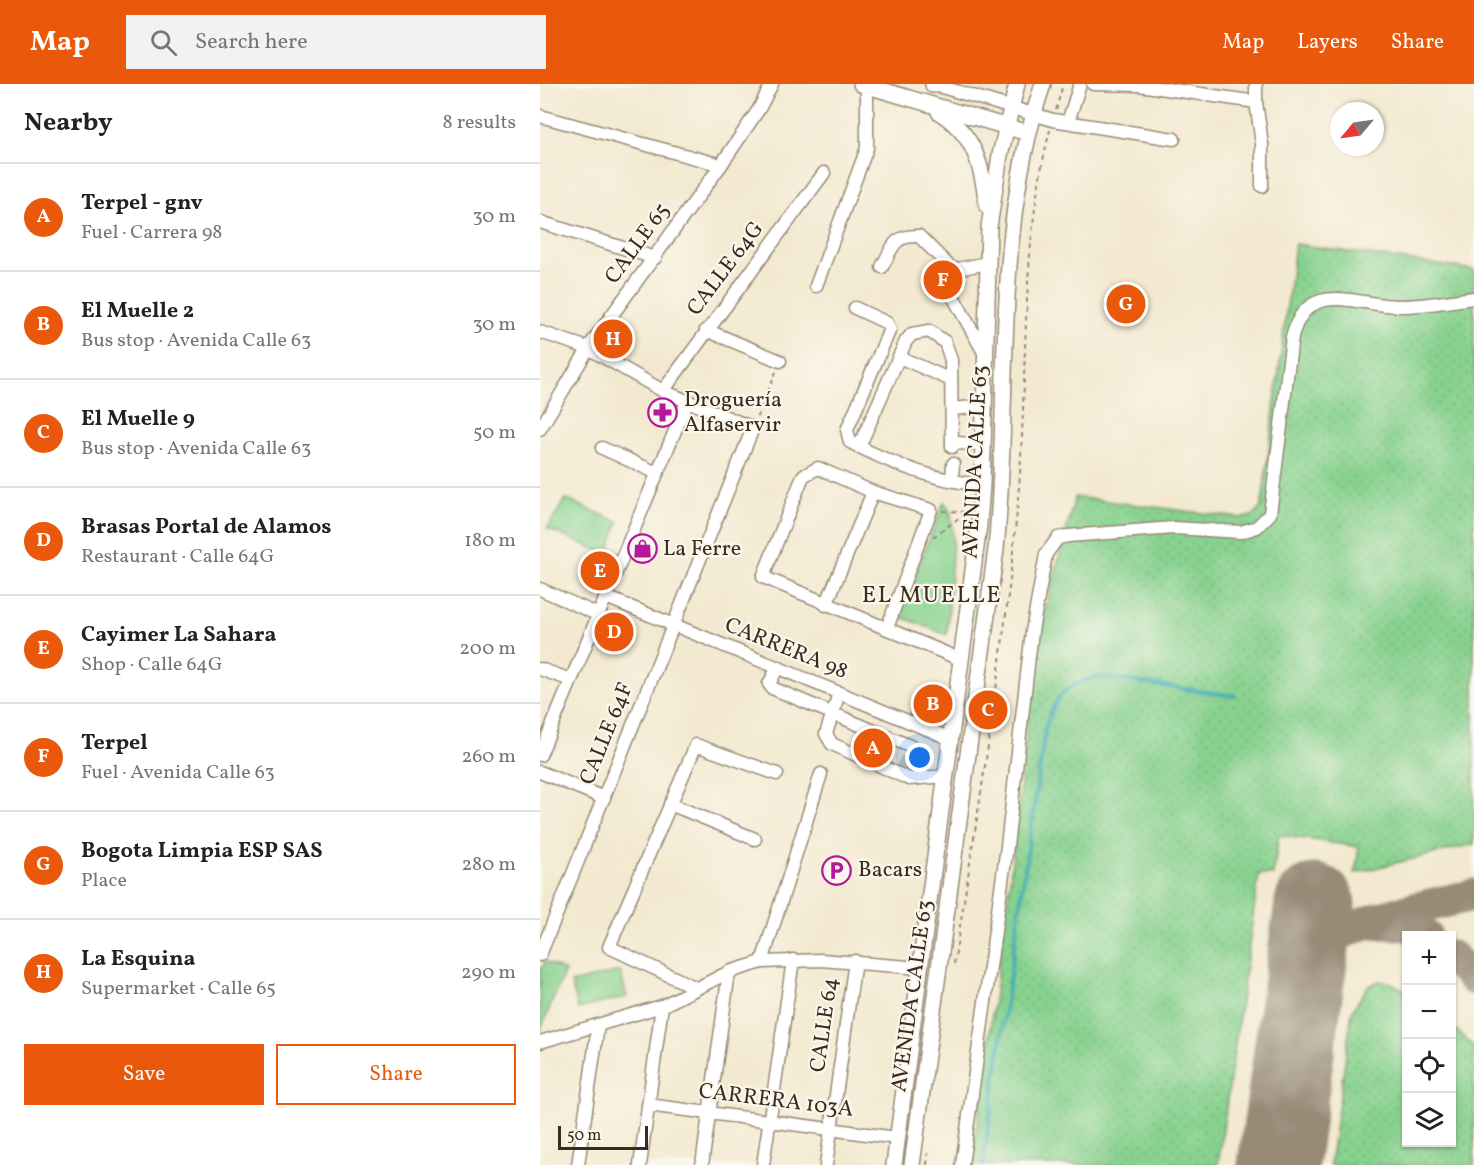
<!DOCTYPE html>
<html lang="en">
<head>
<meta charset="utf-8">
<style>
	body { margin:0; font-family:Vollkorn,serif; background:#f2f2f2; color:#222 }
	.controls { position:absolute; right:18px; bottom:18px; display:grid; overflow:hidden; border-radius:0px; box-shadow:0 2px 4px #0004 }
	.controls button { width:54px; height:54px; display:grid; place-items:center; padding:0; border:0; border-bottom:2px solid #e0e0e0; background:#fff; color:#222; font:30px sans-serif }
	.compass { position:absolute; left:790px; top:18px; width:54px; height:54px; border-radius:50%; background:#fff; box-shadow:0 2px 4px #0004; rotate:241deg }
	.scale { position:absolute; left:18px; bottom:15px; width:90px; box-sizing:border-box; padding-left:6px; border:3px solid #3b2a1e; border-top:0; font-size:16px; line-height:21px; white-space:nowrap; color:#3b2a1e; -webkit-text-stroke:4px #fbf7ec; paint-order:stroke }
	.you { position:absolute; left:380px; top:674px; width:21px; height:21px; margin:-15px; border:4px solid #fff; border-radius:50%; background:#1a73e8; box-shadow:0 0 0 9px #1a73e833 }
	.badge { display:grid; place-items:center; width:39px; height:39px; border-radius:50%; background:#ea580c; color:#fff; font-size:20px; font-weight:700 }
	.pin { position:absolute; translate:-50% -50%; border:3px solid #fff; box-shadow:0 2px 6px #0006 }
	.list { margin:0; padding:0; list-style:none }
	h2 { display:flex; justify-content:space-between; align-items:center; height:78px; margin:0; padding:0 24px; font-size:26px }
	h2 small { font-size:20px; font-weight:400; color:#767676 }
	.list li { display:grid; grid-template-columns:39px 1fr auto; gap:18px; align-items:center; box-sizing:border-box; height:108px; padding:0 24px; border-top:2px solid #e0e0e0 }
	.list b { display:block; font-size:22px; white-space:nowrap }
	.list p { margin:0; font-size:20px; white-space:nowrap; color:#767676 }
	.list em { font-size:20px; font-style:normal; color:#767676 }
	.actions { display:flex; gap:12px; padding:18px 24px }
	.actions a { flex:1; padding:14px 0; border:2px solid #ea580c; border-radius:0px; text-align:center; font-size:21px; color:#ea580c }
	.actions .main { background:#ea580c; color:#fff }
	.icon { flex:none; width:33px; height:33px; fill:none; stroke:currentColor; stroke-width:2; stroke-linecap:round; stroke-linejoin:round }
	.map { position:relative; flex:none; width:934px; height:1081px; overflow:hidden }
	header { display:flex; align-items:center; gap:36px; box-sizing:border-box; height:84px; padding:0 30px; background:#ea580c; color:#fff }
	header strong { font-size:28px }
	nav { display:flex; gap:33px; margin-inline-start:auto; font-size:21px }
	.search { width:420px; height:54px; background:#f2f2f2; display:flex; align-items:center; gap:15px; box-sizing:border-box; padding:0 21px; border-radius:0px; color:#767676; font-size:22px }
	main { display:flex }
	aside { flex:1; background:#fff }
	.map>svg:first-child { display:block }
	.grass { fill:url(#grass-dots); stroke:#627e56; stroke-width:1.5 }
	.green { fill:#88d28f; stroke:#627e56; stroke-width:1.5 }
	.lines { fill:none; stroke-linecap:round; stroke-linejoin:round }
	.stream { stroke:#3cadb6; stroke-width:4 }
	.taxiway { stroke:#978a77; stroke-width:33 }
	.runway { stroke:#978a77; stroke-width:81 }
	.minor-tunnel { stroke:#cec3ac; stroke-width:12; stroke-dasharray:12 6; stroke-linecap:butt }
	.minor-casing { stroke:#978a77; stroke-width:15 }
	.major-casing { stroke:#978a77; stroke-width:18 }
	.path { stroke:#978a77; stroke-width:2; stroke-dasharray:4.5 4.5; stroke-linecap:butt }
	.minor { stroke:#fff; stroke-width:12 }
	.major { stroke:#fff; stroke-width:15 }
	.labels { text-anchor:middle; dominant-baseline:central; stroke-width:4.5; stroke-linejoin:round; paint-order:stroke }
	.street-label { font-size:22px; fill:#3b2a1e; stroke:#fbf7ec }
	.poi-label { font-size:22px; fill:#3b2a1e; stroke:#fbf7ec; text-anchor:start }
	.neighbourhood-label { font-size:24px; letter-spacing:1.5px; fill:#3b2a1e; stroke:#fbf7ec }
</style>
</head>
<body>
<header>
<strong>Map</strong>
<div class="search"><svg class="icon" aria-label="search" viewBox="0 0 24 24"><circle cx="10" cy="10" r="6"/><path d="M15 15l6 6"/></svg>Search here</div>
<nav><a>Map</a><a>Layers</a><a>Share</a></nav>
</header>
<main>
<aside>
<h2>Nearby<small>8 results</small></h2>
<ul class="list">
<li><span class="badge">A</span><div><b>Terpel - gnv</b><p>Fuel · Carrera 98</p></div><em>30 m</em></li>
<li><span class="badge">B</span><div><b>El Muelle 2</b><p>Bus stop · Avenida Calle 63</p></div><em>30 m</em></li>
<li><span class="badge">C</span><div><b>El Muelle 9</b><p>Bus stop · Avenida Calle 63</p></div><em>50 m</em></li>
<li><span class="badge">D</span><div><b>Brasas Portal de Alamos</b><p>Restaurant · Calle 64G</p></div><em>180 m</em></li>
<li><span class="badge">E</span><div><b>Cayimer La Sahara</b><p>Shop · Calle 64G</p></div><em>200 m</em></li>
<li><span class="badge">F</span><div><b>Terpel</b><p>Fuel · Avenida Calle 63</p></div><em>260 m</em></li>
<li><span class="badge">G</span><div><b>Bogota Limpia ESP SAS</b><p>Place</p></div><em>280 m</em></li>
<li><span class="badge">H</span><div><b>La Esquina</b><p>Supermarket · Calle 65</p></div><em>290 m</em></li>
</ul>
<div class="actions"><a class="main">Save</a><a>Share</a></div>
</aside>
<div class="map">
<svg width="934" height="1081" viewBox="0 0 934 1081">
	<defs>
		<pattern id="grass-dots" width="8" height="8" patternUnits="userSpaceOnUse" patternTransform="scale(1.5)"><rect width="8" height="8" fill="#88d28f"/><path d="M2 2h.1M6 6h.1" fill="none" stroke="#76b47b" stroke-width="1.8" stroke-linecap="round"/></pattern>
	</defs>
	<rect width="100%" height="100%" fill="#fbf7ec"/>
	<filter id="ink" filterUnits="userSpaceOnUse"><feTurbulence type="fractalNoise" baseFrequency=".0167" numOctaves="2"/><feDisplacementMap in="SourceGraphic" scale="12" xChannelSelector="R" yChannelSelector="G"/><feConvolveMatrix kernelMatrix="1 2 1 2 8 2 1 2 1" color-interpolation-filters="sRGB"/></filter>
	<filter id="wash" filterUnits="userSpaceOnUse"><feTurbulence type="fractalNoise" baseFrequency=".008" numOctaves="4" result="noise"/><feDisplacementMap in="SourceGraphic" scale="24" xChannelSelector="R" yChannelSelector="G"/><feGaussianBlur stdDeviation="1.35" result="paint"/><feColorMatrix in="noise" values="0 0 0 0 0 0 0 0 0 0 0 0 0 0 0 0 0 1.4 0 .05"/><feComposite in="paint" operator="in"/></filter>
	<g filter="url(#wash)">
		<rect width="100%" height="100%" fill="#f3e9d0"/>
		<g class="grass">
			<path d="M755 160 934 186V760L815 789 819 763 739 751 733 791 719 790 678 1081H432L469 804 496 561 535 413 701 434C713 433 717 430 722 420Z"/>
			<path d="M839 897 851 899 866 907V1058H912V942L934 963V1081H790L812 927 828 902Z"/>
		</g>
		<g class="green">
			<path d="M25 415 79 438 67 470 7 445Z"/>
			<path d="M404 418 411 429 413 454 407 551 359 532Z"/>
			<path d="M5 878 25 887 0 947V887Z"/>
			<path d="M80 887 87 913 38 925 31 899Z"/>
		</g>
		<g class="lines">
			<path class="stream" d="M443 1081 505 645C515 612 525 598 561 593L695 612"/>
			<g class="taxiway">
				<path d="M839 839 868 841 886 852"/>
				<path d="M912 873 934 895"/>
				<path d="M763 906C766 894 767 881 774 870 798 837 894 821 934 811"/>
			</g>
			<path class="runway" d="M738 1081 775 820"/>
		</g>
	</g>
	<g filter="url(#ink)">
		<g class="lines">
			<path class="minor-tunnel" d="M362 684 369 669"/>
			<defs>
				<g id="minor">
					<path d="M392 0 513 36 634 55"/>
					<path d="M553 0 599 1 716 18 722 60V102"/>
					<path d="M716 0V18"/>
					<path d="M0 32 181 81"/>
					<path d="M528 38 540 0"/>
					<path d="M0 138 115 174"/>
					<path d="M342 183C353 163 353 151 379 152L413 186"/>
					<path d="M411 190 413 186 447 179"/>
					<path d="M276 202 327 64V2"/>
					<path d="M410 207 446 272"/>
					<path d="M315 224 347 239 350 245 307 346 310 358C351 380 396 397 442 401"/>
					<path d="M166 246 240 277"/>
					<path d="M0 248 48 264 123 307 213 344 0 871"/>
					<path d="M359 273 411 296"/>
					<path d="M123 307 284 89"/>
					<path d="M412 325 444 322"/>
					<path d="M0 345 51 260 181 81 219 25 232 0"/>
					<path d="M412 359 443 360"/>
					<path d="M319 363 366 257 372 250 389 247 405 258 411 276 412 363"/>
					<path d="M62 364 117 389"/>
					<path d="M412 395 413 380"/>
					<path d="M0 505 59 531"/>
					<path d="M66 513 411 655"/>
					<path d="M286 521 333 408"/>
					<path d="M347 544 391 426 333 408 278 384 263 392 223 493 422 576"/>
					<path d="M238 583 229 600 232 604 372 663"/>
					<path d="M0 585 31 596"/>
					<path d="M299 609 286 650 292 660 369 695 407 692"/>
					<path d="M0 671 147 318"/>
					<path d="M0 688 64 714"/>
					<path d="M130 720 215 755"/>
					<path d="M222 878 281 690"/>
					<path d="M156 904 69 863 156 661 237 690"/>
					<path d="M0 958 122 922 189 888 222 878 281 876 381 884"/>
					<path d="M108 1021 357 1054"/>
					<path d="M38 1081 58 942"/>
					<path d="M100 1081 122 922"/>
					<path d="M162 1081 189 888"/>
					<path d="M223 1081 253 876"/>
					<path d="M286 1081 315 877"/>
					<path d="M422 1081 467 762 492 547 506 470 518 454 528 452 634 444 701 448 717 443 730 430 752 253C767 193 816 222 860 222 885 222 910 217 934 214"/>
				</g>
				<g id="major">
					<path d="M321 0 488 49"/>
					<path d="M393 1 402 0"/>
					<path d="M399 28C435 51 442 81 447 122"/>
					<path d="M354 1081 439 441 442 401 449 143 460 71 477 0"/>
					<path d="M372 1081 456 465C471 309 452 151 503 0"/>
				</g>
			</defs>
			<use href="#minor" class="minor-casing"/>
			<use href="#major" class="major-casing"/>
			<g class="path">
				<path d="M516 26 523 0"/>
				<path d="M217 333 236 288"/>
				<path d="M403 427 427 428"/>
				<path d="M393 453 427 428"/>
				<path d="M414 880C439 721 466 562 479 403 488 283 480 163 510 46"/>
				<path d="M387 1081 388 1069"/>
			</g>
			<use href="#minor" class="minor"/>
			<use href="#major" class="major"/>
		</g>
	</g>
	<defs>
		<symbol id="pharmacy-ring" viewBox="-11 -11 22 22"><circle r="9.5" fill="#fbf7ec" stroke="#b5179e" stroke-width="1.5"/><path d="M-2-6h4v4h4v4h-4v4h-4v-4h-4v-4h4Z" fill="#b5179e"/></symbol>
		<symbol id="shop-ring" viewBox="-11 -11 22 22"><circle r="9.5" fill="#fbf7ec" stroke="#b5179e" stroke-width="1.5"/><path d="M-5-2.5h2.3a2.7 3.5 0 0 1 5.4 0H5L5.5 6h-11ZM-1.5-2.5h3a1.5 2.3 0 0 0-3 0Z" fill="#b5179e"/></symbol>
		<symbol id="parking-ring" viewBox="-11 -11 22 22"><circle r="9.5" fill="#fbf7ec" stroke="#b5179e" stroke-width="1.5"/><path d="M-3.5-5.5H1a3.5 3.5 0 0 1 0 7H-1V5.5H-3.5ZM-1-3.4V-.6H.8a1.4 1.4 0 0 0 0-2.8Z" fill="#b5179e"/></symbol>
	</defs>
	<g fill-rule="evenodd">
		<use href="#pharmacy-ring" x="106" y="312" width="33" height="33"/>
		<use href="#shop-ring" x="86" y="448" width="33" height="33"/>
		<use href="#parking-ring" x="280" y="770" width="33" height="33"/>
	</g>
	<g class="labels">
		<g class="street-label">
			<text transform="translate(98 160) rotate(-54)">CALLE 65</text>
			<text transform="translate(186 185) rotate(-53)">CALLE 64G</text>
			<text transform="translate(436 378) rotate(-87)">AVENIDA CALLE 63</text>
			<text transform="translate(246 565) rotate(22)">CARRERA 98</text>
			<text transform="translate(67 650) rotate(-68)">CALLE 64F</text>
			<text transform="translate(373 912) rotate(-82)">AVENIDA CALLE 63</text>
			<text transform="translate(285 941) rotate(-82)">CALLE 64</text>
			<text transform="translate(236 1017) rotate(7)">CARRERA 103A</text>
		</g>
		<g class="poi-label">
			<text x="144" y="316">Droguería<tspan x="144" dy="25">Alfaservir</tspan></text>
			<text x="123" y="465">La Ferre</text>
			<text x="318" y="786">Bacars</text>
		</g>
		<g class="neighbourhood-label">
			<text x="392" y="512">EL MUELLE</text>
		</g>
	</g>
</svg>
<div class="controls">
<button>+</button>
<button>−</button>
<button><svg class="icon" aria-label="locate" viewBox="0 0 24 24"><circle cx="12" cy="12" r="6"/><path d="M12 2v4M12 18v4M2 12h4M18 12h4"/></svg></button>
<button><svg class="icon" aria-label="layers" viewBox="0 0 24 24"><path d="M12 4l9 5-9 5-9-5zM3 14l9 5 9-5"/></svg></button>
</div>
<svg class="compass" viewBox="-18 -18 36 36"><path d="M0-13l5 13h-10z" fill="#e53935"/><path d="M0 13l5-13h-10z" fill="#767676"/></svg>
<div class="scale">50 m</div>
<div class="you"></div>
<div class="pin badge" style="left:333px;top:664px">A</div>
<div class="pin badge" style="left:393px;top:620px">B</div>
<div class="pin badge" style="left:448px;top:626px">C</div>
<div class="pin badge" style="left:74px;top:548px">D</div>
<div class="pin badge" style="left:60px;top:487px">E</div>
<div class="pin badge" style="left:403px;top:196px">F</div>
<div class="pin badge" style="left:586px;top:220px">G</div>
<div class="pin badge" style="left:73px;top:255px">H</div>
</div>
</main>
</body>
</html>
